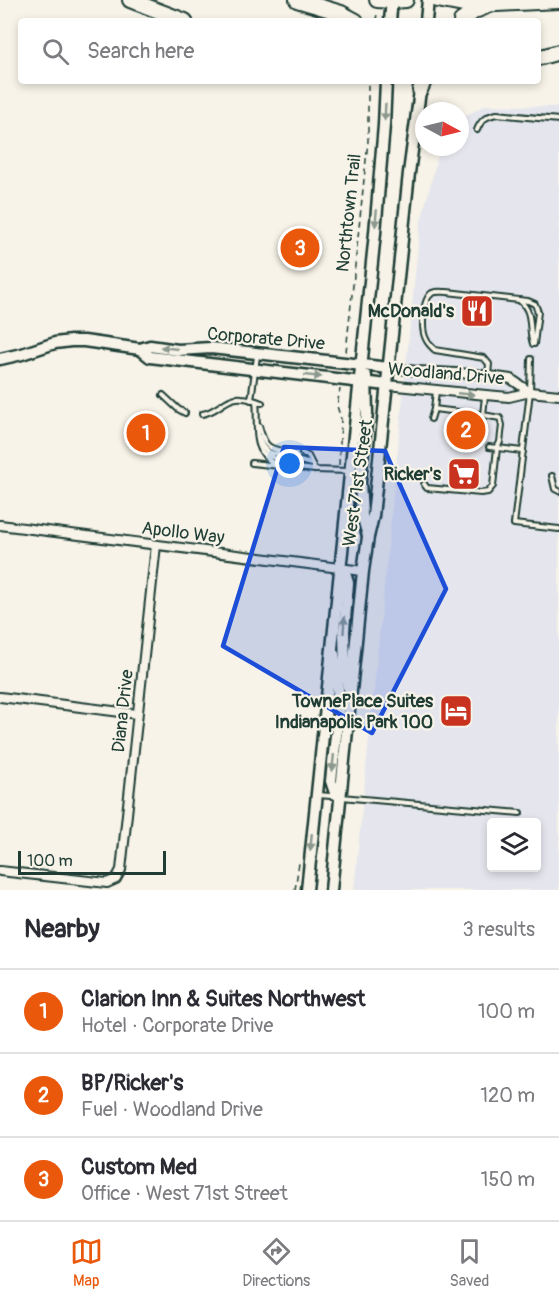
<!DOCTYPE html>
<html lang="en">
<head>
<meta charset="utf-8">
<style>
	body { margin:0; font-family:Pangolin,sans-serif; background:#f2f2f3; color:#2b2b33 }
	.controls { position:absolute; right:18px; bottom:18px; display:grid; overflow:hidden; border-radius:6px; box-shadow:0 3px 9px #0003 }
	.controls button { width:54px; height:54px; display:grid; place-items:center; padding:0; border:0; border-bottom:2px solid #e1e1e2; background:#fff; color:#2b2b33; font:30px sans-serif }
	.compass { position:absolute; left:415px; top:102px; width:54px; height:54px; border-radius:50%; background:#fff; box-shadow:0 3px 9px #0003; rotate:97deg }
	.scale { position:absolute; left:18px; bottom:15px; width:148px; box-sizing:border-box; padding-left:6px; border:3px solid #1f3d34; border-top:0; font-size:16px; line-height:21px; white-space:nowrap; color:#1f3d34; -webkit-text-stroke:4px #f7f3e8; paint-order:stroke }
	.you { position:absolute; left:290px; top:464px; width:21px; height:21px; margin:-15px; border:4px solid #fff; border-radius:50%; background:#1a73e8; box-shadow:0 0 0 9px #1a73e833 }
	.badge { display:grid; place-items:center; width:39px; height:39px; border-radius:50%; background:#ea580c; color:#fff; font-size:20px; font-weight:700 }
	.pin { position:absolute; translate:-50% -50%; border:3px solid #fff; box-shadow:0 2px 6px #0006 }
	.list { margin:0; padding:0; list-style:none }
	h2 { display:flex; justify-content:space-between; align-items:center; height:78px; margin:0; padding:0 24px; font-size:26px }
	h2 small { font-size:20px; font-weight:400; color:#7c7c81 }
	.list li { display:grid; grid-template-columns:39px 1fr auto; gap:18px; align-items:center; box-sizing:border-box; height:84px; padding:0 24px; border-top:2px solid #e1e1e2 }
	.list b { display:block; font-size:22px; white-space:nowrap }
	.list p { margin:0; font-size:20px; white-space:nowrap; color:#7c7c81 }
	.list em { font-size:20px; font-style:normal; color:#7c7c81 }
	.icon { flex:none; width:33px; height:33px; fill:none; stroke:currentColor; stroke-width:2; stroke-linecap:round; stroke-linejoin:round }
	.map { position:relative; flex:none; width:559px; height:890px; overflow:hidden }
	.search { position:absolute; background:#fff; box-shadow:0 3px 9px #0003; left:18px; right:18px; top:18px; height:66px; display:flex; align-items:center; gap:15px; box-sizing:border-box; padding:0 21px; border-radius:6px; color:#7c7c81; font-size:22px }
	.sheet { height:330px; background:#fff }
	nav { display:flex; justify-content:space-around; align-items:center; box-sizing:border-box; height:84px; border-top:2px solid #e1e1e2; background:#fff; font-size:16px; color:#7c7c81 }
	nav a { display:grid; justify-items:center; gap:3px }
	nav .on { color:#ea580c }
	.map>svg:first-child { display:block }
	.built { fill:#e5e6ed; fill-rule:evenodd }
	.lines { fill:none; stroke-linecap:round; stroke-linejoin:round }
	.lane-casing { stroke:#1f3d34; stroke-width:8 }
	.street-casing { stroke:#1f3d34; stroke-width:12 }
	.secondary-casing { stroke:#1f3d34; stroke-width:15 }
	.highway-casing { stroke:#1f3d34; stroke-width:18 }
	.path { stroke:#1f3d34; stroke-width:1.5; stroke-dasharray:6 4.5; stroke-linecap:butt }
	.lane { stroke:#f7f3e8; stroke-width:4 }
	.street { stroke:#f7f3e8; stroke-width:8 }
	.secondary { stroke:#f7f3e8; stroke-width:10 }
	.highway { stroke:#f7f3e8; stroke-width:14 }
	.oneway { fill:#8b988e }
	.marked { fill:#1d4ed8; fill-opacity:0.2; stroke:#1d4ed8; stroke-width:4.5; stroke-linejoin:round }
	.labels { text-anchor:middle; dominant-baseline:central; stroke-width:4.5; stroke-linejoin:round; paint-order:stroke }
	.street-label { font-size:18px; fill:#1f3d34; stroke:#f7f3e8 }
	.poi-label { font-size:18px; font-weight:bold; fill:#1f3d34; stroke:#f7f3e8; text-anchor:end }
</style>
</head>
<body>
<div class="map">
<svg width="559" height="890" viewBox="0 0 559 890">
	<rect width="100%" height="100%" fill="#f7f3e8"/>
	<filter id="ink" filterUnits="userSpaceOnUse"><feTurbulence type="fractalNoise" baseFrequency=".0167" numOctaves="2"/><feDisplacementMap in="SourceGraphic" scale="12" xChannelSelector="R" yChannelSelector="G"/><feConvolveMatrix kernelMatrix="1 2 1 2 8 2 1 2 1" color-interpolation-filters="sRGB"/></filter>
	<g filter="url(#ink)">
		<path class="built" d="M485 105 559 107V890H354L420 225 440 147H460V119ZM492 822H536V868H492Z"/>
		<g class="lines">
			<defs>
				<g id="lane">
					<path d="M477 130C481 120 486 116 497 114L559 120"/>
					<path d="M520 301C534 312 528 330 533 344"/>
					<path d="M531 359 530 392 514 524 559 529"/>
					<path d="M488 375 489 364 484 358 435 350C432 347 428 344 426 339 421 330 422 300 432 293 437 291 442 292 447 292L528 301 535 304 538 312 534 344"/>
					<path d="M436 391 434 409 483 415 485 396"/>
					<path d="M163 395 178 409 185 413"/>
					<path d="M251 400 257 356"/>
					<path d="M256 401C259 427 250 450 276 465"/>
					<path d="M202 414C218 412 226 396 242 398 249 398 256 401 262 403"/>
					<path d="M431 419 434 409"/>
					<path d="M259 426C265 448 268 449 289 452"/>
					<path d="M259 437C263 455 273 454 289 455"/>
					<path d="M489 447 523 451"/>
					<path d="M302 453 308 456 315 470"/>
					<path d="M266 454 274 458 288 460"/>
					<path d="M300 461 311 464"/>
					<path d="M252 463 315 470 349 471"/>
					<path d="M552 476 555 489 559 491"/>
					<path d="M424 484 427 488 481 493 488 492 493 486 497 448 500 442 502 425 500 418 483 415"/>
					<path d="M319 795 520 813"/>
				</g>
				<g id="street">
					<path d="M389 368 418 371 475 374 511 379 530 392"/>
					<path d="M387 385 486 395 509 397 530 392 559 395"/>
					<path d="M0 525 363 571"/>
					<path d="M0 697 137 714"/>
					<path d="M0 871 107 883 116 879 121 870 156 545"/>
				</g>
				<g id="secondary">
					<path d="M390 21 392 0"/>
					<path d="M426 21 428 0"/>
					<path d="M140 349 150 357 387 385"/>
					<path d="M0 359 22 354 55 343 71 341H84L140 349 150 346 178 350 211 348 389 368"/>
					<path d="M366 376 367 413 360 482 362 515 368 536"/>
					<path d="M339 567 345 573 348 583 344 631 345 670 348 687"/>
					<path d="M334 654 337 672 339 708 331 781 335 793 340 797"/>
					<path d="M307 890 375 233 384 125 386 81"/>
					<path d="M331 890 363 571 368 537 373 516 409 173 421 83"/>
				</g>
				<g id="highway">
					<path d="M130 0 185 21"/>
					<path d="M297 0 341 13 356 21"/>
					<path d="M377 0 392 1 406 0"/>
					<path d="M437 0 463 5H476L559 1"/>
					<path d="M461 21 475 11 485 7"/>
					<path d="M538 58 559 52"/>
					<path d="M420 90 424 81"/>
				</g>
			</defs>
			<use href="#lane" class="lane-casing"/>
			<use href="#street" class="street-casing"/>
			<use href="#secondary" class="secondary-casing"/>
			<use href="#highway" class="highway-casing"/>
			<g class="path">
				<path d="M376 21 377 13"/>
				<path d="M346 352 368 141V81"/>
				<path d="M339 465 341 419 337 406 340 389"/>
				<path d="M295 890 299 863"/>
			</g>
			<use href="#lane" class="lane"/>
			<use href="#street" class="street"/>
			<use href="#secondary" class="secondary"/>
			<use href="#highway" class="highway"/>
		</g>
		<defs><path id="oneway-solid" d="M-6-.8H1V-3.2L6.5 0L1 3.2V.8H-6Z" transform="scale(1.5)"/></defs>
		<g class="oneway">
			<use href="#oneway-solid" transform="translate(385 112) rotate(93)"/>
			<use href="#oneway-solid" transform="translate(376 218) rotate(95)"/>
			<use href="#oneway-solid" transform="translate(169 348) rotate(-174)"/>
			<use href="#oneway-solid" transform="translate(313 376) rotate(6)"/>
			<use href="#oneway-solid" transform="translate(466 394) rotate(5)"/>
			<use href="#oneway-solid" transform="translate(344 625) rotate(-86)"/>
			<use href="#oneway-solid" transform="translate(333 763) rotate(96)"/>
			<use href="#oneway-solid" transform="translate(311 842) rotate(95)"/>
		</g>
	</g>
	<path class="marked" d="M284 447 385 451 446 589 372 733 223 646Z"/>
	<defs>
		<symbol id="restaurant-square" viewBox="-11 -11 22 22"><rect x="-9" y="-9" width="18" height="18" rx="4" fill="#c8321e" stroke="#f7f3e8"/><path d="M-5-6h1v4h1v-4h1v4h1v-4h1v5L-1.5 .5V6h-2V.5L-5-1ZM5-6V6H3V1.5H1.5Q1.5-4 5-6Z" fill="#fff"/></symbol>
		<symbol id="supermarket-square" viewBox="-11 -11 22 22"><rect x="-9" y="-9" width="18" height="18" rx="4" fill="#c8321e" stroke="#f7f3e8"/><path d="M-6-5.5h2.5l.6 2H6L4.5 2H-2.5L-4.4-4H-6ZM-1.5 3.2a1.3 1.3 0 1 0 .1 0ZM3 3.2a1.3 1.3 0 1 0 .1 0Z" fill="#fff"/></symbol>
		<symbol id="hotel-square" viewBox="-11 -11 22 22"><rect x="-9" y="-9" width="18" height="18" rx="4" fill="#c8321e" stroke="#f7f3e8"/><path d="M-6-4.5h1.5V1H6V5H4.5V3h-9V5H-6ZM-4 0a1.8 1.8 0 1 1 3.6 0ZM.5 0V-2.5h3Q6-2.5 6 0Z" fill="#fff"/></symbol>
	</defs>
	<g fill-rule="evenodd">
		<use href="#restaurant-square" x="458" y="292" width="38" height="38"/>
		<use href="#supermarket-square" x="445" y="455" width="38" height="38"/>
		<use href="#hotel-square" x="437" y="692" width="38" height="38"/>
	</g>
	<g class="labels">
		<g class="street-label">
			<text transform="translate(349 213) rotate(-84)">Northtown Trail</text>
			<text transform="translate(266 339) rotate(5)">Corporate Drive</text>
			<text transform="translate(446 374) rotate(5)">Woodland Drive</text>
			<text transform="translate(358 483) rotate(-82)">West 71st Street</text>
			<text transform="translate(183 533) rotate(7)">Apollo Way</text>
			<text transform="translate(123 711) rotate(-84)">Diana Drive</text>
		</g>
		<g class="poi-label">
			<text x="454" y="311">McDonald's</text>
			<text x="441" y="474">Ricker's</text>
			<text x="433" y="701">TownePlace Suites<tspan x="433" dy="21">Indianapolis Park 100</tspan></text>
		</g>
	</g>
</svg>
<div class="controls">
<button><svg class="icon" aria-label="layers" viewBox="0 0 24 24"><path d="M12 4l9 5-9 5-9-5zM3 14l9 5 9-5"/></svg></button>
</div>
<svg class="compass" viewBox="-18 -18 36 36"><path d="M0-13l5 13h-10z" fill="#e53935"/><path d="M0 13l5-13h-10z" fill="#7c7c81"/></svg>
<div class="scale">100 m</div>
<div class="you"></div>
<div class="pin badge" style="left:146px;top:433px">1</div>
<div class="pin badge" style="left:466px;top:430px">2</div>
<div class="pin badge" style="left:300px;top:248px">3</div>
<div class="search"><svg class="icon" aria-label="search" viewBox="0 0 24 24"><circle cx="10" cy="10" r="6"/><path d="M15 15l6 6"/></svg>Search here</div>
</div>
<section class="sheet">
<h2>Nearby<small>3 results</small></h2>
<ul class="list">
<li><span class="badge">1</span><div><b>Clarion Inn &amp; Suites Northwest</b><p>Hotel · Corporate Drive</p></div><em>100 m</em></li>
<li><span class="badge">2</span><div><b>BP/Ricker's</b><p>Fuel · Woodland Drive</p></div><em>120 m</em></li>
<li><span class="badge">3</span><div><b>Custom Med</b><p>Office · West 71st Street</p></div><em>150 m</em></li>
</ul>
</section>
<nav>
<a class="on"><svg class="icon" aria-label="map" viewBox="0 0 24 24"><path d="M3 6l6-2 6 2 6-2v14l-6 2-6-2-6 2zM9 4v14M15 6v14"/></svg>Map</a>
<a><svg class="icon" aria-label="directions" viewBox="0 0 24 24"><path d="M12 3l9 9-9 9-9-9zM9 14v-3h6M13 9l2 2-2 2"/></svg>Directions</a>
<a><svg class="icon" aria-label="saved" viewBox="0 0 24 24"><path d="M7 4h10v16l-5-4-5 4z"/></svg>Saved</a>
</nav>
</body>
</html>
